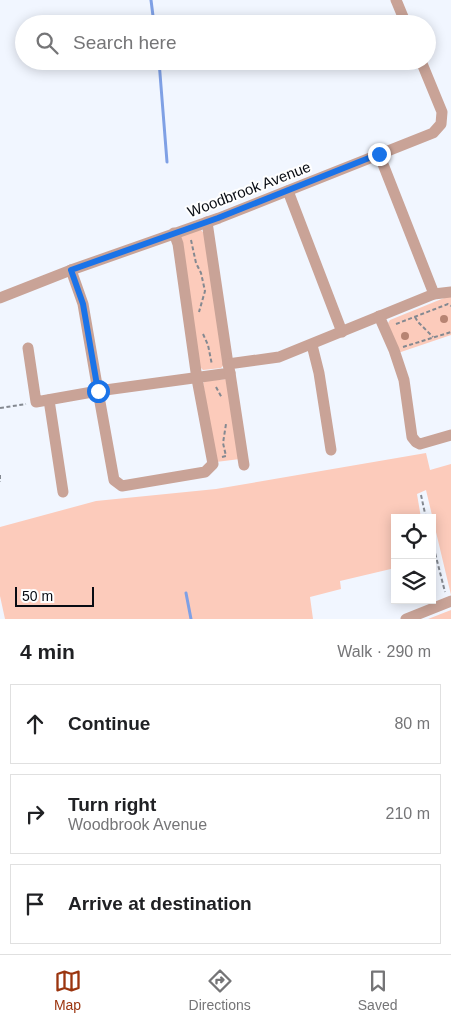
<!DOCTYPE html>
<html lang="en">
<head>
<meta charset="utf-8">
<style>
	body { margin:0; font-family:Arial,sans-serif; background:#f6f6f6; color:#202124 }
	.controls { position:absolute; right:15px; bottom:15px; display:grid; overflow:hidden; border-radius:0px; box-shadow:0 2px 12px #0003 }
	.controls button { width:45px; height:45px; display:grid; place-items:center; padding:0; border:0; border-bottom:1px solid #e0e0e0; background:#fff; color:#202124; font:25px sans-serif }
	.scale { position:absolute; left:15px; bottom:12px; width:79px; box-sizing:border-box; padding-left:5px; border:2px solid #080c13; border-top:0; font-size:14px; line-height:18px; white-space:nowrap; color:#080c13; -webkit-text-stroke:4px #fff; paint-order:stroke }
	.stop { position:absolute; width:15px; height:15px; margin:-11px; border:4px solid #1a73e8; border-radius:50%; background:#fff }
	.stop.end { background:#1a73e8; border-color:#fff; box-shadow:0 1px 5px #0008 }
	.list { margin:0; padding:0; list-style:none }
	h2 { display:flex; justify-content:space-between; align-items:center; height:65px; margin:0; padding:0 20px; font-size:21px }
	h2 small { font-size:16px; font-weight:400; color:#757577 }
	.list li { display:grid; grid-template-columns:32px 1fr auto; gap:15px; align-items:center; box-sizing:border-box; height:80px; margin:0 10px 10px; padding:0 10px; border:1px solid #e0e0e0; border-radius:0px }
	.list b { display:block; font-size:19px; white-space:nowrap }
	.list p { margin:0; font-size:16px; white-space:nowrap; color:#757577 }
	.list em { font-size:16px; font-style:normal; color:#757577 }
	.icon { flex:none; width:28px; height:28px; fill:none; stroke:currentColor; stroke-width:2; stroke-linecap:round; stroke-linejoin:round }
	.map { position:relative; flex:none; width:451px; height:619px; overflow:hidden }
	.search { position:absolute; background:#fff; box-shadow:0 2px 12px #0003; left:15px; right:15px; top:15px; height:55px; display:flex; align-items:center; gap:12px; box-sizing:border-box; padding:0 18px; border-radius:28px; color:#757577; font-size:19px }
	.sheet { height:335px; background:#fff }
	nav { display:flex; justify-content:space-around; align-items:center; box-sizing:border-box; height:70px; border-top:1px solid #e0e0e0; background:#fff; font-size:14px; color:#757577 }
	nav a { display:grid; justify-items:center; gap:2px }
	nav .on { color:#9b350f }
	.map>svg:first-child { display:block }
	.green { fill:#fccbbb }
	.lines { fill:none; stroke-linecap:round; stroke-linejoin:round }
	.stream { stroke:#7fa0e5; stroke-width:3 }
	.path { stroke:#848991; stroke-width:2; stroke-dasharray:4 2.5; stroke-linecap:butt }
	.minor { stroke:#c9a397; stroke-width:11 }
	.tree { fill:#b78473 }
	.route { stroke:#1a73e8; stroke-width:6 }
	.labels { text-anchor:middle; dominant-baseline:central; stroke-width:4; stroke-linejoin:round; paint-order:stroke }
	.street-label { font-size:15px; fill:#080c13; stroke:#fff }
</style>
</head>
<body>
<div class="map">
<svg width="451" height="619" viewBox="0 0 451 619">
	<rect width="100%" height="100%" fill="#f1f6ff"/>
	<g class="green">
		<path d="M201 230 206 236 224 365 221 368 203 370 200 367 179 240 182 234Z"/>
		<path d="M449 296H451V335L398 353 388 323 390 320Z"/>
		<path d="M227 379 240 459 216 462 203 383 205 381Z"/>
		<path d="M426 453 430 470 451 464V595L426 490 417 494 421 518H395V568L340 581 341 589 310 597 313 619H5L0 596V527L96 501 216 489Z"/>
		<path d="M451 610V619H428Z"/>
	</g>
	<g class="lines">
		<g class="stream">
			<path d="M151 0 154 24"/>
			<path d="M159 61 167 162"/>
			<path d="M186 593 191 619"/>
		</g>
		<g class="path">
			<path d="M191 240 196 263 201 273 205 291 199 312"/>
			<path d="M415 317 418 322 433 337"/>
			<path d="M396 324 448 304 451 306"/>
			<path d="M203 334 208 345 212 365"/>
			<path d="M403 347 451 332"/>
			<path d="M216 387 222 398"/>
			<path d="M0 408 26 404"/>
			<path d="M222 457 226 456 223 443 226 424"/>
			<path d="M0 475V482"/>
			<path d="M421 495 426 518"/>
			<path d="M432 541 445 592"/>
		</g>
		<g class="minor">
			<path d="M396 0 406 24"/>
			<path d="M379 154 434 294"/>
			<path d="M288 191 342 332"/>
			<path d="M207 222 228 364"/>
			<path d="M71 270 83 304 98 391 230 373 228 364 279 357 434 294 451 292"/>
			<path d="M0 298 71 270 219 218 433 133 441 124 442 112 421 61"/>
			<path d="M379 316 394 350 404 380 412 437 416 442 420 444 451 435"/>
			<path d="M312 345 319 373 331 450"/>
			<path d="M28 348 36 402 98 391 114 480 122 486 205 472 213 464 197 379 178 244 174 233"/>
			<path d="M230 373 244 465"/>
			<path d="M49 400 63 492"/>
			<path d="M406 619 451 601"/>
		</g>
	</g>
	<g class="tree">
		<circle cx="444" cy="319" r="4"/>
		<circle cx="405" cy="336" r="4"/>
	</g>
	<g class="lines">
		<path class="route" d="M98 391 83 304 71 270 218 218 379 154"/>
	</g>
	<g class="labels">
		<g class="street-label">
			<text transform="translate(249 189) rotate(-21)">Woodbrook Avenue</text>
		</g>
	</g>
</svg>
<div class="controls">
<button><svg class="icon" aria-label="locate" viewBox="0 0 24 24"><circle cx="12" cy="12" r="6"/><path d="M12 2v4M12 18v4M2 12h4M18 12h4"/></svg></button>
<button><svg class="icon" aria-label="layers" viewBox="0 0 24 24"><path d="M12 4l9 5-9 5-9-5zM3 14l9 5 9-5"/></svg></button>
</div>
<div class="scale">50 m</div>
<div class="stop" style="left:98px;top:391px"></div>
<div class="stop end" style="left:379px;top:154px"></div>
<div class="search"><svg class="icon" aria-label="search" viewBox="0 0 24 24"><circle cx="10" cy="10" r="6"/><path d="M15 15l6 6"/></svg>Search here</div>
</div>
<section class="sheet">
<h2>4 min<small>Walk · 290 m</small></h2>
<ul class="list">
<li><svg class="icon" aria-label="ahead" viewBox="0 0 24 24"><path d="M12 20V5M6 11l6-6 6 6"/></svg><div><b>Continue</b></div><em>80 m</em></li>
<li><svg class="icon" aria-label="right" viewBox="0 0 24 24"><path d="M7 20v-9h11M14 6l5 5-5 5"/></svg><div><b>Turn right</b><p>Woodbrook Avenue</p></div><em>210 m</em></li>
<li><svg class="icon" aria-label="arrive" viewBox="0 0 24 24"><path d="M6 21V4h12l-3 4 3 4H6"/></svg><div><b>Arrive at destination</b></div></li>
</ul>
</section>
<nav>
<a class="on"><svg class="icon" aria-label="map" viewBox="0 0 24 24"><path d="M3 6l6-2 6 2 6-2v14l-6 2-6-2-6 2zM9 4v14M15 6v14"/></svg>Map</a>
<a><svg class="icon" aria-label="directions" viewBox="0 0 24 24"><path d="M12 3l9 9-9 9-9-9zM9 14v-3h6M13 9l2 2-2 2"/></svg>Directions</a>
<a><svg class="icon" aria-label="saved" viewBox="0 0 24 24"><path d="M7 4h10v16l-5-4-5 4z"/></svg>Saved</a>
</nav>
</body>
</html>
